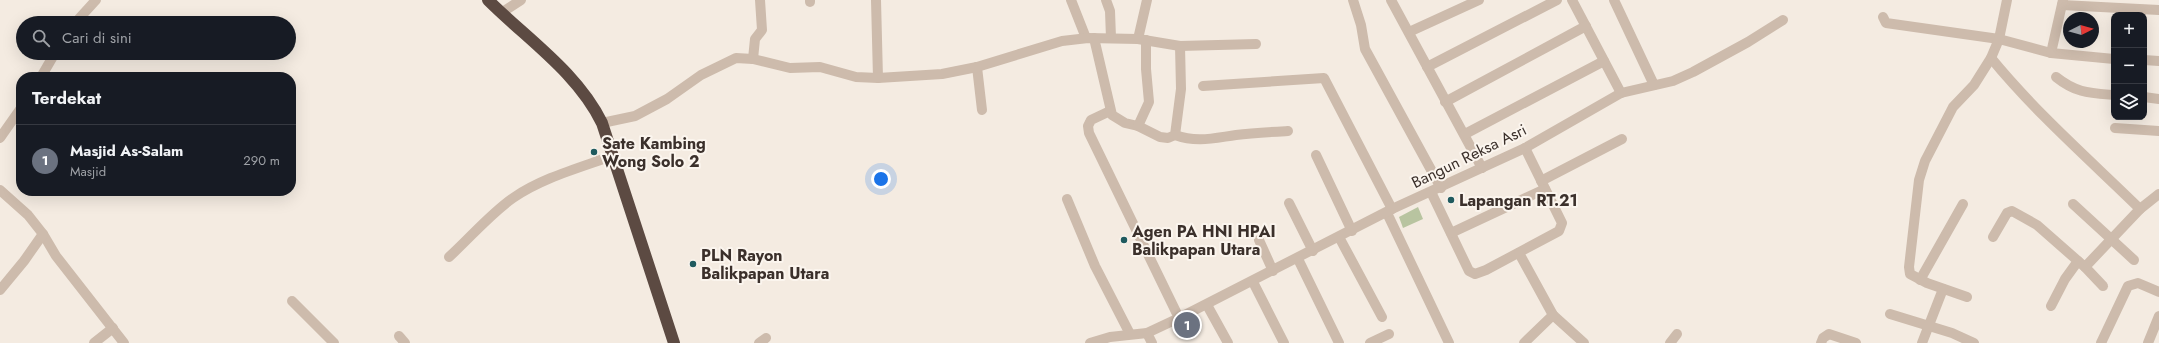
<!DOCTYPE html>
<html lang="id">
<head>
<meta charset="utf-8">
<style>
	body { margin:0; font-family:Jost,sans-serif; background:#242831; color:#f1f3f6 }
	.controls { position:absolute; right:12px; top:12px; display:grid; overflow:hidden; border-radius:8px; box-shadow:0 4px 16px #0002 }
	.controls button { width:36px; height:36px; display:grid; place-items:center; padding:0; border:0; border-bottom:1px solid #363941; background:#171b24; color:#f1f3f6; font:20px sans-serif }
	.compass { position:absolute; left:2063px; top:12px; width:36px; height:36px; border-radius:50%; background:#171b24; box-shadow:0 4px 16px #0002; rotate:84deg }
	.you { position:absolute; left:881px; top:179px; width:14px; height:14px; margin:-10px; border:3px solid #fff; border-radius:50%; background:#1a73e8; box-shadow:0 0 0 6px #1a73e833 }
	.badge { display:grid; place-items:center; width:26px; height:26px; border-radius:50%; background:#d93025; color:#fff; font-size:13px; font-weight:700 }
	.pin { position:absolute; translate:-50% -50%; border:2px solid #fff; box-shadow:0 1px 4px #0006 }
	.list { margin:0; padding:0; list-style:none }
	h2 { display:flex; justify-content:space-between; align-items:center; height:52px; margin:0; padding:0 16px; font-size:17px }
	h2 small { font-size:13px; font-weight:400; color:#9ea1a6 }
	.list li { display:grid; grid-template-columns:26px 1fr auto; gap:12px; align-items:center; box-sizing:border-box; height:72px; padding:0 16px; border-top:1px solid #363941 }
	.list b { display:block; font-size:15px; white-space:nowrap }
	.list p { margin:0; font-size:13px; white-space:nowrap; color:#9ea1a6 }
	.list em { font-size:13px; font-style:normal; color:#9ea1a6 }
	.icon { flex:none; width:22px; height:22px; fill:none; stroke:currentColor; stroke-width:2; stroke-linecap:round; stroke-linejoin:round }
	.map { position:relative; flex:none; width:2159px; height:343px; overflow:hidden }
	.search { position:absolute; background:#171b24; box-shadow:0 4px 16px #0002; left:16px; top:16px; width:280px; height:44px; display:flex; align-items:center; gap:10px; box-sizing:border-box; padding:0 14px; border-radius:22px; color:#9ea1a6; font-size:15px }
	.panel { position:absolute; background:#171b24; box-shadow:0 4px 16px #0002; left:16px; top:72px; width:280px; height:124px; border-radius:16px }
	.map>svg:first-child { display:block }
	.pitch { fill:#b8c4a0 }
	.lines { fill:none; stroke-linecap:round; stroke-linejoin:round }
	.minor { stroke:#cdbbac; stroke-width:10 }
	.highway { stroke:#5c4a42; stroke-width:12 }
	.poi-dot { fill:#1f5a5e; stroke:#fbf5ee; stroke-width:1.5 }
	.labels { text-anchor:middle; dominant-baseline:central; stroke-width:4; stroke-linejoin:round; paint-order:stroke }
	.poi-label { font-size:16px; font-weight:bold; fill:#3b302b; stroke:#fbf5ee; text-anchor:start }
	.street-label { font-size:16px; fill:#3b302b; stroke:#fbf5ee }
</style>
</head>
<body>
<div class="map">
<svg width="2159" height="343" viewBox="0 0 2159 343">
	<rect width="100%" height="100%" fill="#f4ebe1"/>
	<path class="pitch" d="M1418 207 1423 219 1403 228 1399 217Z"/>
	<g class="lines">
		<g class="minor">
			<path d="M876 0 878 78"/>
			<path d="M1071 0 1086 38"/>
			<path d="M1106 0 1110 11 1111 38"/>
			<path d="M1353 0 1361 25 1365 49 1441 188"/>
			<path d="M1391 0 1482 168"/>
			<path d="M1572 0 1621 93"/>
			<path d="M1614 0 1654 85"/>
			<path d="M810 2V0"/>
			<path d="M2062 5 2159 10"/>
			<path d="M501 13 521 0"/>
			<path d="M1883 17 1886 23 1999 39 2051 53 2114 59"/>
			<path d="M75 23 96 0"/>
			<path d="M1409 32 1479 0"/>
			<path d="M1094 38 1112 115 1125 123 1138 126 1160 137 1168 138 1175 135 1181 89 1180 46"/>
			<path d="M1138 39 1147 0"/>
			<path d="M2051 53 2063 0"/>
			<path d="M1991 58C2036 113 2090 160 2140 209L2159 194"/>
			<path d="M753 59 755 39 762 30 760 0"/>
			<path d="M2144 60 2159 61"/>
			<path d="M977 67 982 110"/>
			<path d="M1427 67 1557 0"/>
			<path d="M41 77 55 53"/>
			<path d="M2056 77C2076 93 2089 93 2114 95"/>
			<path d="M1203 86 1324 78 1392 209"/>
			<path d="M2144 97 2159 99"/>
			<path d="M1445 102 1586 26"/>
			<path d="M1110 111 1091 120 1088 126 1089 133 1179 318"/>
			<path d="M602 123 635 116 667 99 701 75 736 58 753 59 790 68 820 67 856 77 878 78 942 74 977 67 1062 41 1088 38 1138 39 1180 46 1256 44"/>
			<path d="M1138 126 1149 102 1146 69V40"/>
			<path d="M2115 128 2159 131"/>
			<path d="M1465 134 1604 61"/>
			<path d="M1175 135C1197 143 1214 138 1236 135 1253 133 1271 132 1288 131"/>
			<path d="M0 138 21 108"/>
			<path d="M1316 155 1352 231"/>
			<path d="M1541 181 1622 139"/>
			<path d="M0 190 28 215 43 234 56 256 124 343"/>
			<path d="M1431 192 1469 271 1475 274 1486 270 1559 231 1562 223 1525 148"/>
			<path d="M1067 199 1095 266 1130 334"/>
			<path d="M1289 203 1313 251"/>
			<path d="M2073 204 2134 260"/>
			<path d="M1387 213 1449 343"/>
			<path d="M1451 233 1545 189"/>
			<path d="M1339 237 1382 317"/>
			<path d="M1993 237 2007 213 2012 211 2037 225 2078 261"/>
			<path d="M1259 240 1273 271"/>
			<path d="M1519 253 1553 315 1524 343"/>
			<path d="M449 257C470 238 490 214 513 198 542 178 579 168 612 156"/>
			<path d="M1298 259 1339 343"/>
			<path d="M2085 267 2103 286"/>
			<path d="M1920 280 1963 204"/>
			<path d="M1253 282 1284 343"/>
			<path d="M0 290 24 261 43 234"/>
			<path d="M1967 297 1927 283 1910 274 1909 267 1919 180 1925 161 1953 107 1974 85 1991 58 1999 39 2007 0"/>
			<path d="M292 301 334 343"/>
			<path d="M1207 305 1228 343"/>
			<path d="M2051 306 2065 279 2078 261 2085 267 2140 209"/>
			<path d="M1890 314 1952 333 1974 343"/>
			<path d="M1553 315 1584 343"/>
			<path d="M1147 333 1152 343"/>
			<path d="M399 336 405 343"/>
			<path d="M94 343 113 328"/>
			<path d="M759 343 766 338"/>
			<path d="M1090 343 1110 337 1147 333 1179 318 1392 209 1525 148 1621 93 1673 81 1693 72 1748 42 1783 20"/>
			<path d="M1370 343 1389 334"/>
			<path d="M1670 343 1677 334"/>
			<path d="M1821 343 1823 338 1829 334 1856 343"/>
			<path d="M1922 343 1943 289"/>
			<path d="M2101 343 2128 286 2138 283 2159 292"/>
			<path d="M2148 343 2159 316"/>
		</g>
		<path class="highway" d="M488 0C527 39 577 72 602 123L674 343"/>
	</g>
	<g class="poi-dot">
		<circle cx="594" cy="152" r="4"/>
		<circle cx="1451" cy="200" r="4"/>
		<circle cx="1124" cy="240" r="4"/>
		<circle cx="693" cy="264" r="4"/>
	</g>
	<g class="labels">
		<g class="poi-label">
			<text x="602" y="143">Sate Kambing<tspan x="602" dy="18">Wong Solo 2</tspan></text>
			<text x="1459" y="200">Lapangan RT.21</text>
			<text x="1132" y="231">Agen PA HNI HPAI<tspan x="1132" dy="18">Balikpapan Utara</tspan></text>
			<text x="701" y="255">PLN Rayon<tspan x="701" dy="18">Balikpapan Utara</tspan></text>
		</g>
		<g class="street-label">
			<text transform="translate(1469 156) rotate(-26)">Bangun Reksa Asri</text>
		</g>
	</g>
</svg>
<div class="controls">
<button>+</button>
<button>−</button>
<button><svg class="icon" aria-label="layers" viewBox="0 0 24 24"><path d="M12 4l9 5-9 5-9-5zM3 14l9 5 9-5"/></svg></button>
</div>
<svg class="compass" viewBox="-18 -18 36 36"><path d="M0-13l5 13h-10z" fill="#e53935"/><path d="M0 13l5-13h-10z" fill="#9ea1a6"/></svg>
<div class="you"></div>
<div class="pin badge" style="left:1187px;top:325px;background:#6b7280">1</div>
<div class="search"><svg class="icon" aria-label="search" viewBox="0 0 24 24"><circle cx="10" cy="10" r="6"/><path d="M15 15l6 6"/></svg>Cari di sini</div>
<section class="panel">
<h2>Terdekat<small></small></h2>
<ul class="list">
<li><span class="badge" style="background:#6b7280">1</span><div><b>Masjid As-Salam</b><p>Masjid</p></div><em>290 m</em></li>
</ul>
</section>
</div>
</body>
</html>
